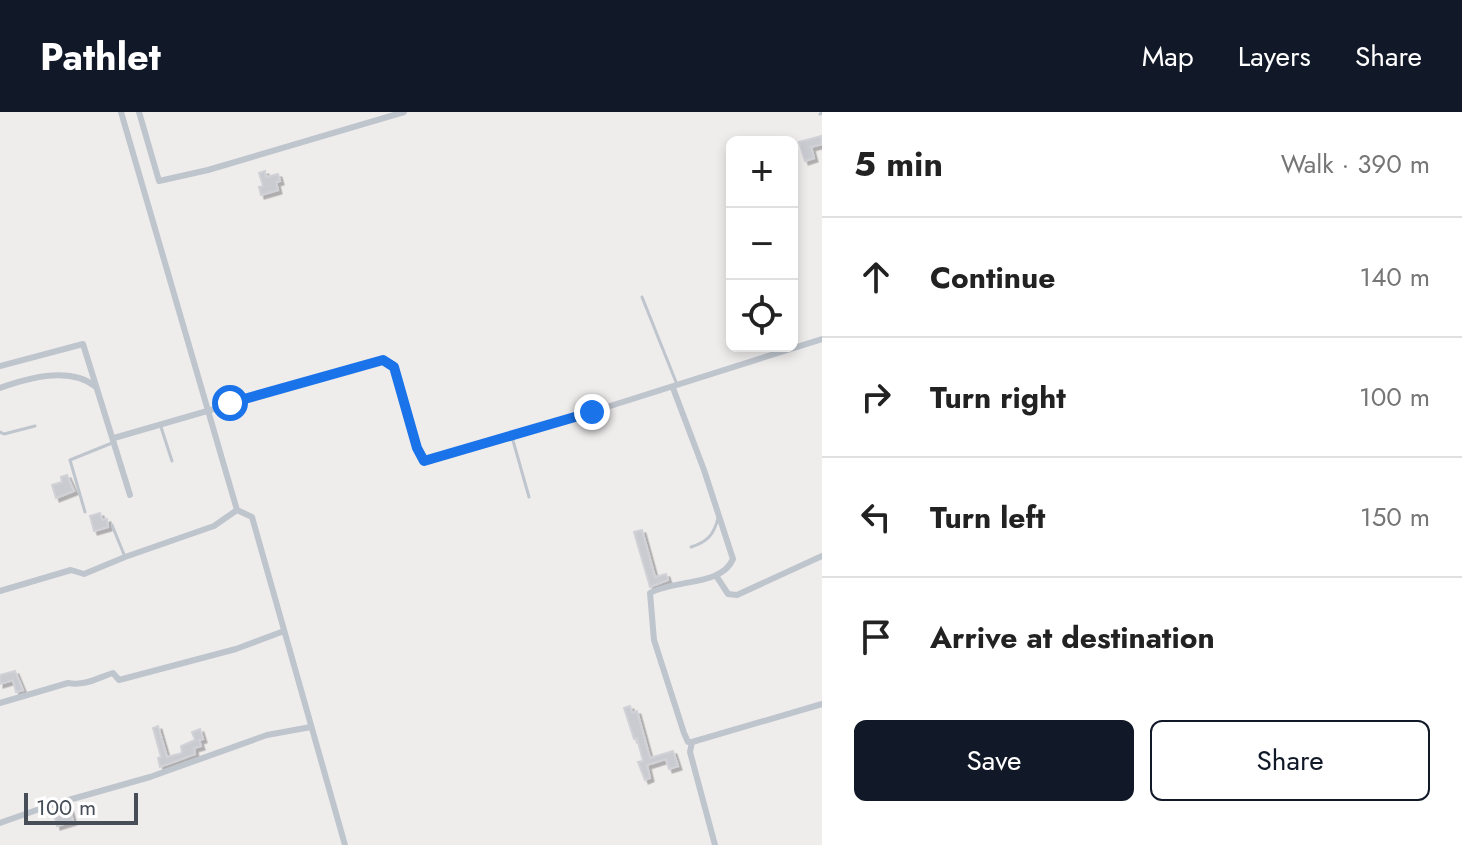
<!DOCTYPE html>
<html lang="en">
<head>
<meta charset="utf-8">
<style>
	body { margin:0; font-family:Jost,sans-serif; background:#f2f2f2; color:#222 }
	.controls { position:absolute; right:24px; top:24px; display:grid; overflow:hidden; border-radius:12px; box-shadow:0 4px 12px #0003 }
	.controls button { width:72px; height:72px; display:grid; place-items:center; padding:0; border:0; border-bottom:2px solid #e0e0e0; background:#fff; color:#222; font:40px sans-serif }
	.scale { position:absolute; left:24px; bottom:20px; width:114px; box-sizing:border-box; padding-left:8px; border:4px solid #474e57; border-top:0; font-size:22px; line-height:28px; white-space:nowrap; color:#474e57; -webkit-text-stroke:6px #fff; paint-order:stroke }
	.stop { position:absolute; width:24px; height:24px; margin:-18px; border:6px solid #1a73e8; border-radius:50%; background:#fff }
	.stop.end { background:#1a73e8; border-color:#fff; box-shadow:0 2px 8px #0008 }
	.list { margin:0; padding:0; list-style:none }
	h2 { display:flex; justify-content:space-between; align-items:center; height:104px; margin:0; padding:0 32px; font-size:34px }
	h2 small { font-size:26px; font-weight:400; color:#767676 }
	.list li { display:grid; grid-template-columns:52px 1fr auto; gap:24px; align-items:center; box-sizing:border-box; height:120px; padding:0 32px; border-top:2px solid #e0e0e0 }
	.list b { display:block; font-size:30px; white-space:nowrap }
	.list em { font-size:26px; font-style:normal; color:#767676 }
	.actions { display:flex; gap:16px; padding:24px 32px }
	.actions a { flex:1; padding:18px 0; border:2px solid #111827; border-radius:12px; text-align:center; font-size:28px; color:#111827 }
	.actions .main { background:#111827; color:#fff }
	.icon { flex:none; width:44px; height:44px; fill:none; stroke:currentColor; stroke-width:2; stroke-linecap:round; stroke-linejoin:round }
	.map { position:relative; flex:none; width:822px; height:733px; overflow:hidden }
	header { display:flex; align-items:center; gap:48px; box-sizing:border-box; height:112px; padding:0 40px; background:#111827; color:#fff }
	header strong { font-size:38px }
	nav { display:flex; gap:44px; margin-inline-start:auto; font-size:28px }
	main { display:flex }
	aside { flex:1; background:#fff }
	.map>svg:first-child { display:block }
	.building { fill:#cacbd1; stroke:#d1d2d7; stroke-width:2; filter:url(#shadow) }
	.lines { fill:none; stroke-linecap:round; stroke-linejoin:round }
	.service { stroke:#bfc5cd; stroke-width:3 }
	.minor { stroke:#bfc5cd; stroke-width:6 }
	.route { stroke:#1a73e8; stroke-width:10 }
</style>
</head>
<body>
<header>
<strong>Pathlet</strong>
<nav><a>Map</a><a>Layers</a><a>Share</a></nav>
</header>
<main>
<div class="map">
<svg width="822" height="733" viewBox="0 0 822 733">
	<defs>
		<filter id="shadow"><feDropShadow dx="3.5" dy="3.5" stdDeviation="0" flood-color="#0004"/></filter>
	</defs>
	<rect width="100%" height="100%" fill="#efecec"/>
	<g class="building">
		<path d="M821 24 822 32 811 35 814 46 805 49 799 30Z"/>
		<path d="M265 59 266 65 278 62 280 69 276 70 278 78 261 83 259 75 263 74 259 61Z"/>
		<path d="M67 363 74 379 56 386 52 373 62 370 61 365Z"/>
		<path d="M100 401 102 408 107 407 108 415 94 419 90 404Z"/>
		<path d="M642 418 655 465 666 462 668 468 650 475 634 420Z"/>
		<path d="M15 559 23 578 16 580 13 568 0 572V563Z"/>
		<path d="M630 594 632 601 637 599 650 646 673 639 678 654 669 657 666 647 647 653 650 666 645 668 638 650 643 649 637 626 634 627 624 596Z"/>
		<path d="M158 614 167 645 182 641 181 634 195 628 192 620 200 617 203 627 199 628 201 634 194 636 195 642 160 655 158 646 161 645 153 616Z"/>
		<path d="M69 694 73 709 57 714 53 699Z"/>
	</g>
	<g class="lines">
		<g class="service">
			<path d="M820 2 822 1"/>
			<path d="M642 185 676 270"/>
			<path d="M160 312 172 349"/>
			<path d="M0 320 4 322 35 314"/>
			<path d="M512 325 529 385"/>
			<path d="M85 400 70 348 112 331"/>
			<path d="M112 413 125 445"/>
			<path d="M691 435C707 430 714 423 718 406"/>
		</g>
		<g class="minor">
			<path d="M121 0 237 398 252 405 345 733"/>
			<path d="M139 0 159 69 208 58 404 0"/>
			<path d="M0 254 83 232 130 383"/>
			<path d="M0 276C27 266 71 254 96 275"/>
			<path d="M673 276 704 358 733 447C722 474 675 467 650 481L654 528 684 621 688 630H692L822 592"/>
			<path d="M114 326 383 248 394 255 417 336 424 349 512 325 822 227"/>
			<path d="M717 465 728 482 737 483 822 444"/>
			<path d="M0 479 71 458 84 462 125 445 214 414 237 398"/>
			<path d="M0 591 68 571C86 574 97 566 113 561L119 568 236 537 284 519"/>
			<path d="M692 630 690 640 715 733"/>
			<path d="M0 711 51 693 150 665 267 623 311 615"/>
		</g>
	</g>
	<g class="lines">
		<path class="route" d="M230 291 383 248 394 255 417 336 424 349 592 300"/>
	</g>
</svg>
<div class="controls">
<button>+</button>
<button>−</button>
<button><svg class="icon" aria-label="locate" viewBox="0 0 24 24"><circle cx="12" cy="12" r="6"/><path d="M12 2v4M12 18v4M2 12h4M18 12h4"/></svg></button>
</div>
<div class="scale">100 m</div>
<div class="stop" style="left:230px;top:291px"></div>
<div class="stop end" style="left:592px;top:300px"></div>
</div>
<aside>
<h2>5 min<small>Walk · 390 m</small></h2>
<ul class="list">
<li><svg class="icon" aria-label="ahead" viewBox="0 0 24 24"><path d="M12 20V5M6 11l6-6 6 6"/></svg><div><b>Continue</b></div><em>140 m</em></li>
<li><svg class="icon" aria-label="right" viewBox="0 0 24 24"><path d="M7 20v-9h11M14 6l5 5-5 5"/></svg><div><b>Turn right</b></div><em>100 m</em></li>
<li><svg class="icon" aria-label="left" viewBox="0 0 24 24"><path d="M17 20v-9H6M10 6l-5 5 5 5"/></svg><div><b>Turn left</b></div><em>150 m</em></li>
<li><svg class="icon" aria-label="arrive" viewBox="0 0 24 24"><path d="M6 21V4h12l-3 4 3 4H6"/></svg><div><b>Arrive at destination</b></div></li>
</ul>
<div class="actions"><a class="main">Save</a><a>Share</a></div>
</aside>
</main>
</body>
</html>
